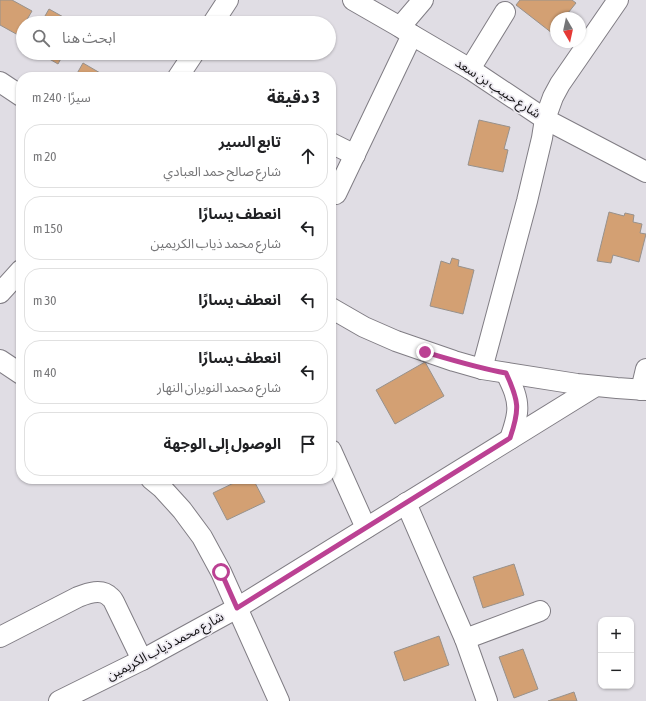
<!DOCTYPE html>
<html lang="ar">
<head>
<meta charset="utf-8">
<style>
	body { margin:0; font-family:"Asap Condensed","Noto Sans Arabic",sans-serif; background:#f6f6f6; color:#202124; direction:rtl }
	.controls { position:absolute; right:12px; bottom:12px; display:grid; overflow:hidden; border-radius:8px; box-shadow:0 1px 3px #0004 }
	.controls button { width:36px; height:36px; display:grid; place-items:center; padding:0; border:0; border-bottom:1px solid #e0e0e0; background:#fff; color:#202124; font:20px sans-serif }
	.compass { position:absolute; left:550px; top:12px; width:36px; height:36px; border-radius:50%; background:#fff; box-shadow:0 1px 3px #0004; rotate:171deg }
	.stop { position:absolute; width:12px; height:12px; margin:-9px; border:3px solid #bb4193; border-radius:50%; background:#fff }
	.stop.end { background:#bb4193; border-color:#fff; box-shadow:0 1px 4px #0008 }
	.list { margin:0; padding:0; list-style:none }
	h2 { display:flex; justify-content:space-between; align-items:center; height:52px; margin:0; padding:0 16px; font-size:17px }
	h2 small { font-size:13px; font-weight:400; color:#757577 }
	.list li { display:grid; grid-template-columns:26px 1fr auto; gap:12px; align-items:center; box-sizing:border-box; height:64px; margin:0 8px 8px; padding:0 8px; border:1px solid #e0e0e0; border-radius:16px }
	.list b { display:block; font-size:15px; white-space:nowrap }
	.list p { margin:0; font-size:13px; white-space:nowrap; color:#757577 }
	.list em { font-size:13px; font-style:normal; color:#757577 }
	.icon { flex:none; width:22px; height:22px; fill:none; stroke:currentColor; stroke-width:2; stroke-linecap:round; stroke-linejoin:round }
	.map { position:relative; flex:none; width:646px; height:701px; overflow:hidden; direction:ltr }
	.search { position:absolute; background:#fff; box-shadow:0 1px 3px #0004; left:16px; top:16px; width:320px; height:44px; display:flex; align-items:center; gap:10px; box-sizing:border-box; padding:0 14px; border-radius:22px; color:#757577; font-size:15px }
	.panel { position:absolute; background:#fff; box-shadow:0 1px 3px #0004; left:16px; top:72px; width:320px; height:412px; border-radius:16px; direction:rtl }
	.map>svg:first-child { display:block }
	.building { fill:#d3a073; stroke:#97918c }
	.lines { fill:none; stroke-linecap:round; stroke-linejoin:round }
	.minor-casing { stroke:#807d84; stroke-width:22 }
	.minor { stroke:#fff; stroke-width:20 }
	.route { stroke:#bb4193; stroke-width:5 }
	.labels { text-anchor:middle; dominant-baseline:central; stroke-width:3.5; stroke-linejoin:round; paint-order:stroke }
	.street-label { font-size:13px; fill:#131214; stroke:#edeaf1 }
</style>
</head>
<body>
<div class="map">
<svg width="646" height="701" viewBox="0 0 646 701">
	<rect width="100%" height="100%" fill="#e0dde4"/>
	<g class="building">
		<path d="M0 0H12L32 11 25 23H23V26L18 35 0 25Z"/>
		<path d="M520 0H572L576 3 564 18H556V28L552 33 516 5Z"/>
		<path d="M49 9 74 23H41Z"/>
		<path d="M39 53H64L58 64Z"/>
		<path d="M83 63 107 77H75Z"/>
		<path d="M479 120 510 127 504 149 508 150 503 172 468 165Z"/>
		<path d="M609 212 624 216 625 213 634 215 633 222 642 224 640 233 646 234 639 262 613 255 611 263 597 261Z"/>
		<path d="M452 258 459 260 458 266 474 270 463 314 430 306 441 261 450 264Z"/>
		<path d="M425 362 444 396 395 424 376 390Z"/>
		<path d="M242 479H253L265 502 227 520 213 493Z"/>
		<path d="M514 564 524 595 483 608 473 577Z"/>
		<path d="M439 636 449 665 404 681 394 652Z"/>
		<path d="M523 649 538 689 514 698 499 657Z"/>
		<path d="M574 692 577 701H548Z"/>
	</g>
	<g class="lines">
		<defs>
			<g id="minor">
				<path d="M353 0 400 27 412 35 470 69 545 119 646 172"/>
				<path d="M213 23 228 0"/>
				<path d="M400 27 423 0"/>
				<path d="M470 69 505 12"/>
				<path d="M178 77 194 53"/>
				<path d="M0 82 21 96"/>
				<path d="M331 143 355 155"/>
				<path d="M336 194 412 35"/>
				<path d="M0 293 21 270"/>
				<path d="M331 308 364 327 396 341 454 361 482 369 577 384 617 388 646 390"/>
				<path d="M0 360 21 374"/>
				<path d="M482 369 527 201 542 138 545 119 553 97 560 84 618 0"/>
				<path d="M506 373C512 385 519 399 517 413 516 422 513 430 510 439"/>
				<path d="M641 390 646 369"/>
				<path d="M331 450 366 528"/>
				<path d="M151 479 162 488 182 510 202 537 221 572 279 701"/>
				<path d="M406 503 465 639 487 701"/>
				<path d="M0 637 78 597C88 593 102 588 110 597 112 598 113 600 114 602L142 660"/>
				<path d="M465 639 540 611"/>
				<path d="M59 701 142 660 237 608 596 386"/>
			</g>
		</defs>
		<use href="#minor" class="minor-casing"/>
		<use href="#minor" class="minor"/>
	</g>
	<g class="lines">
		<path class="route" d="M221 572 237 608 510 438C520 409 519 401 506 373 478 368 452 360 425 352"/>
	</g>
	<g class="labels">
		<g class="street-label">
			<text transform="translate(498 88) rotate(33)">شارع حبيب بن سعد</text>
			<text transform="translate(165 646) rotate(-28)">شارع محمد ذياب الكريمين</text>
		</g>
	</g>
</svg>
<div class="controls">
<button>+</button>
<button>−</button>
</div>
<svg class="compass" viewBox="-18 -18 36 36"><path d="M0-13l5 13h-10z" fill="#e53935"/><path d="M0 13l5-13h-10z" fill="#757577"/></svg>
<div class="stop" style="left:221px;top:572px"></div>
<div class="stop end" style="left:425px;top:352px"></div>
<div class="search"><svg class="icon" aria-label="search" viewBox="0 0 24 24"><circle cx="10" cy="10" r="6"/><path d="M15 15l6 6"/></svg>ابحث هنا</div>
<section class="panel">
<h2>3 دقيقة<small>سيرًا · 240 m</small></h2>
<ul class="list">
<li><svg class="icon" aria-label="ahead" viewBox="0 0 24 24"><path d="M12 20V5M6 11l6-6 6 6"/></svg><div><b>تابع السير</b><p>شارع صالح حمد العبادي</p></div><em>20 m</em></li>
<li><svg class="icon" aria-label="left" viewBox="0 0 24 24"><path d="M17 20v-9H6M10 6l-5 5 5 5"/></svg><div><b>انعطف يسارًا</b><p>شارع محمد ذياب الكريمين</p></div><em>150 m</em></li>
<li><svg class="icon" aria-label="left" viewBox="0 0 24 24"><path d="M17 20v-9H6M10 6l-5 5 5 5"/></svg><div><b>انعطف يسارًا</b></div><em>30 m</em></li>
<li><svg class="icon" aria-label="left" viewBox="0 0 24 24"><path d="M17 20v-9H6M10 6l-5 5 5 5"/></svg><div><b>انعطف يسارًا</b><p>شارع محمد النويران النهار</p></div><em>40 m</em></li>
<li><svg class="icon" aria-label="arrive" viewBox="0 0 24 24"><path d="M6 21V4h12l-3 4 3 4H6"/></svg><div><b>الوصول إلى الوجهة</b></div></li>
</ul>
</section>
</div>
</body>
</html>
